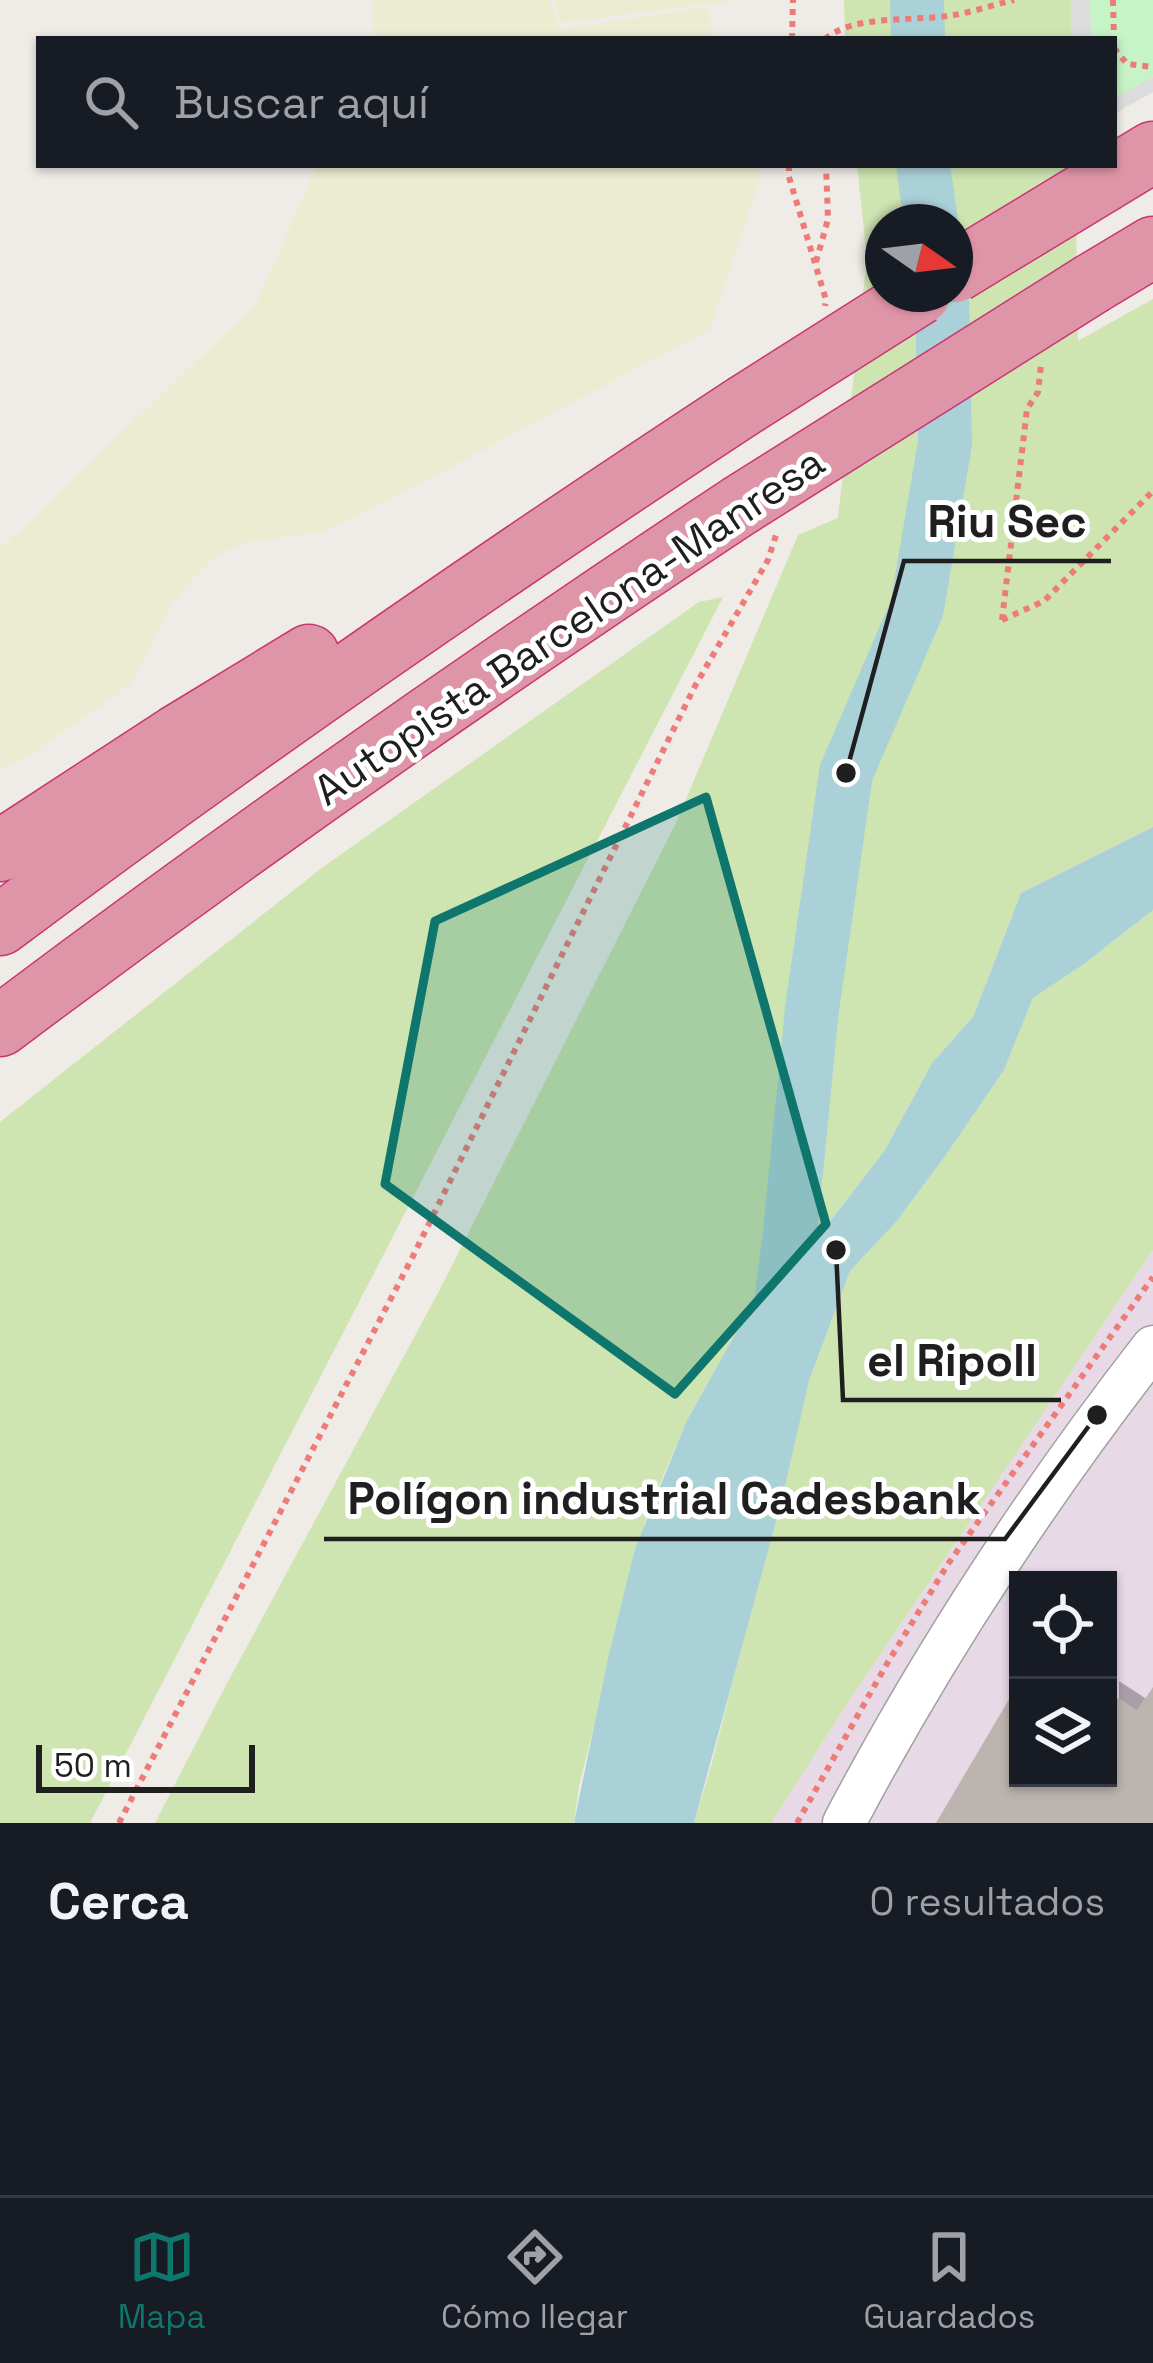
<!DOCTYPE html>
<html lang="es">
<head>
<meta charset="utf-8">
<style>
	body { margin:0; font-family:"Space Grotesk",sans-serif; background:#20242c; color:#f1f3f6 }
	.controls { position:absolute; right:36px; bottom:36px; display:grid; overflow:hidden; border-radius:0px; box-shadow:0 3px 9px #0004 }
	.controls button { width:108px; height:108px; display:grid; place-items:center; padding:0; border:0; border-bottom:3px solid #363941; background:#171b24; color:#f1f3f6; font:60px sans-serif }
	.compass { position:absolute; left:865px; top:204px; width:108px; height:108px; border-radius:50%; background:#171b24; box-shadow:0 3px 9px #0004; rotate:104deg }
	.scale { position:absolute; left:36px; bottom:30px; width:219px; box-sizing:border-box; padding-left:12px; border:6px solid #1f1f1f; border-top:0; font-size:33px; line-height:42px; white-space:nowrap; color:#1f1f1f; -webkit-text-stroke:9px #fff; paint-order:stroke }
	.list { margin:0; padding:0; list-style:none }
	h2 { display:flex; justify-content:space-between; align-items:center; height:156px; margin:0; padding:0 48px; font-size:51px }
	h2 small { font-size:39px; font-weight:400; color:#9ea1a6 }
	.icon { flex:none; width:66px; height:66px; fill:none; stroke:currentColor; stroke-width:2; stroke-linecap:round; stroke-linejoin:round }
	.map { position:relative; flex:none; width:1153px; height:1823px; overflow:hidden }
	.search { position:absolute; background:#171b24; box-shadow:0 3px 9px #0004; left:36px; right:36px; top:36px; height:132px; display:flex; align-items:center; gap:30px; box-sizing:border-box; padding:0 42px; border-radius:0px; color:#9ea1a6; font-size:45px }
	.sheet { height:372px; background:#171b24 }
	nav { display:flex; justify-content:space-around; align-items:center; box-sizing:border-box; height:168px; border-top:3px solid #363941; background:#171b24; font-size:33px; color:#9ea1a6 }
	nav a { display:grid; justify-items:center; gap:6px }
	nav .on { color:#0f766e }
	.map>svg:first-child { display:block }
	.residential { fill:#dddcdc }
	.industrial { fill:#e7d9e6; fill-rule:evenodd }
	.farmland { fill:#ececd3 }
	.grass { fill:#cee4b1; fill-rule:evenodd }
	.park { fill:#c7f4c7 }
	.water { fill:#abd1d8 }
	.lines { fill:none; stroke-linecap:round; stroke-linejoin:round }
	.river { stroke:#abd1d8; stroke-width:54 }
	.building { fill:#bcb4af; filter:url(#shadow) }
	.tertiary-casing { stroke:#a0a0a0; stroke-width:45 }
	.motorway-casing { stroke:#ca3574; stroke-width:63 }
	.path { stroke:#ed7c79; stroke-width:6; stroke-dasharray:6 6; stroke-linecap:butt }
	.tertiary { stroke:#fff; stroke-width:42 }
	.motorway { stroke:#df95a8; stroke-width:60 }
	.motorway-bridge-casing { stroke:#ca3574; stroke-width:63; stroke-linecap:butt }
	.motorway-bridge { stroke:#df95a8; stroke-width:60 }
	.marked { fill:#0f766e; fill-opacity:0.2; stroke:#0f766e; stroke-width:9; stroke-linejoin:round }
	.labels { text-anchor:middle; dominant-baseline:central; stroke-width:10; stroke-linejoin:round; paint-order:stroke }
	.street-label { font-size:42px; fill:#1f1f1f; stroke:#fff }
	.leader { fill:none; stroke:#1f1f1f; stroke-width:4.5 }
	.callout-dot { fill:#1f1f1f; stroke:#fff; stroke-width:4.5 }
	.callout-label { font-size:45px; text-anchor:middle; font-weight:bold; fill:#1f1f1f; stroke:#fff; stroke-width:10; stroke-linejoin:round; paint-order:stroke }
</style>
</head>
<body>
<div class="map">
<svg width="1153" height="1823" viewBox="0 0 1153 1823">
	<defs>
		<filter id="shadow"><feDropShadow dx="11" dy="-11" stdDeviation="0" flood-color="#0004"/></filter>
	</defs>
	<rect width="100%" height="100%" fill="#efebe6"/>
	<path class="residential" d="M1071 0H1153V92L1114 114V39H1072Z"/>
	<path class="industrial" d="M1153 1250V1823H771L849 1701ZM1018 1580H1108V1778H1018Z"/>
	<g class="farmland">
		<path d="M373 0H549L561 29 707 7 716 39H372Z"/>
		<path d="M554 0H736L561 23Z"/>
		<path d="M317 165H756L760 178 709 330 355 518 321 532 242 543 213 558 173 601 131 684 26 758 0 770V549L256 304Z"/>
	</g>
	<g class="grass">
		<path d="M844 0H1071L1072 39H845Z"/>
		<path d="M857 165H1075L1078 341 1153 299V827L1021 893 973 1017 932 1063 885 1150 812 1245 739 1327 686 1422 647 1514 579 1786 574 1823H155L224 1689 438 1293 675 825 798 535 838 518 867 258ZM883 222H955V294H883Z"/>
		<path d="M723 597 90 1823H0V1122L323 867 699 602Z"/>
		<path d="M1153 910V1250L849 1701 771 1823H694L712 1763 809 1381 850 1271 896 1222 946 1155 1004 1070 1033 998 1084 964Z"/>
	</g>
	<path class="park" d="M1089 0H1153V77L1114 98V39H1092Z"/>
	<path class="water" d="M1153 827V910L1084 964 1033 998 1004 1070 946 1155 896 1222 850 1271 809 1381 781 1503 694 1823H574L609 1654 635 1549 686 1422 739 1327 812 1245 885 1150 932 1063 973 1017 1021 893Z"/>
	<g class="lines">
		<g class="river">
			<path d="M917 0 918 39"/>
			<path d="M923 165 931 222"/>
			<path d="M775 1350 790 1232 812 1009 846 773 917 608 945 443 942 294"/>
		</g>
	</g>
	<path class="building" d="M1018 1684V1778H1108V1692L1137 1711 1153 1687V1823H936Z"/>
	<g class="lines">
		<defs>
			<path id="tertiary" d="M844 1823C932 1656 1037 1496 1153 1347"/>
			<g id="motorway">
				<path d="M1105 181 1153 152"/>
				<path d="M1093 283 1153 247"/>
				<path d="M0 851 176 736 309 655"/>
				<path d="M0 925C243 743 492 571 745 405"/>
				<path d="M0 1026C241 845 488 672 739 506"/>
			</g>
		</defs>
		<use href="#tertiary" class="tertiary-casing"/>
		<use href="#motorway" class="motorway-casing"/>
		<g class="path">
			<path d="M1113 0 1114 39"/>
			<path d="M792 39 793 0"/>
			<path d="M825 39C852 15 913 21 948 16 970 13 992 5 1014 0"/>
			<path d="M1114 48 1127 64 1153 67"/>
			<path d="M789 165V177L826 300 825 306"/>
			<path d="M816 262 828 219 826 165"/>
			<path d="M1002 620 1027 409 1038 392 1041 365"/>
			<path d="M1002 620 1044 601 1153 491"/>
			<path d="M119 1823 412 1258 695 686 768 560 776 535"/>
			<path d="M797 1823 885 1667 948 1564 1153 1277"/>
		</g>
		<use href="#tertiary" class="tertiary"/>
		<use href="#motorway" class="motorway"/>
		<defs>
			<g id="motorway-bridge">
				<path d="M955 272 1105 181"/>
				<path d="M745 405 920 294"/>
				<path d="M739 506 1093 283"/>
			</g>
		</defs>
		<use href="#motorway-bridge" class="motorway-bridge-casing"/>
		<use href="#motorway-bridge" class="motorway-bridge"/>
	</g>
	<path class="marked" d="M706 797 826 1224 675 1394 385 1184 435 921Z"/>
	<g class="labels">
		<g class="street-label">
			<text transform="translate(569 626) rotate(-34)">Autopista Barcelona-Manresa</text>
		</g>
	</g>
	<path class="leader" d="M846 773L904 561H1111M836 1250L843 1400H1061M1097 1415L1005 1539H324"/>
	<g class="callout-dot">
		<circle cx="846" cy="773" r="12"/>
		<circle cx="836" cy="1250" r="12"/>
		<circle cx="1097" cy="1415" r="12"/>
	</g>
	<g class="callout-label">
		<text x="1007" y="537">Riu Sec</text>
		<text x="952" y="1376">el Ripoll</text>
		<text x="664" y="1514">Polígon industrial Cadesbank</text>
	</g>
</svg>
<div class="controls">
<button><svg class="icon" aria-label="locate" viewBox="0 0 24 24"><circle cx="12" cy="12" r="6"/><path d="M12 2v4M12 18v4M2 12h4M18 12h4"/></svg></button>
<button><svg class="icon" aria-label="layers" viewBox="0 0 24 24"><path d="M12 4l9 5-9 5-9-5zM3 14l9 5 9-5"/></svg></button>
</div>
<svg class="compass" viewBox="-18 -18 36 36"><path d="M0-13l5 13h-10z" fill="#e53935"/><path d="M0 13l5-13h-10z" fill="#9ea1a6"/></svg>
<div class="scale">50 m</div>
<div class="search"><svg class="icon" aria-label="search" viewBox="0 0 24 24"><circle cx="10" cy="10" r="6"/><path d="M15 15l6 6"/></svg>Buscar aquí</div>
</div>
<section class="sheet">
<h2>Cerca<small>0 resultados</small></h2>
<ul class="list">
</ul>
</section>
<nav>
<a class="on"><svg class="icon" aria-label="map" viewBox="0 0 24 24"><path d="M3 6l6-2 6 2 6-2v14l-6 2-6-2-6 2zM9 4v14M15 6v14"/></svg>Mapa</a>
<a><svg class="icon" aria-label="directions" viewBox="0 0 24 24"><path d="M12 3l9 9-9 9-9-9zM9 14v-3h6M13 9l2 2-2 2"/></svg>Cómo llegar</a>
<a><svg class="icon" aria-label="saved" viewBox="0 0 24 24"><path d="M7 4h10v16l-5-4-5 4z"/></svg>Guardados</a>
</nav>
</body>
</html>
